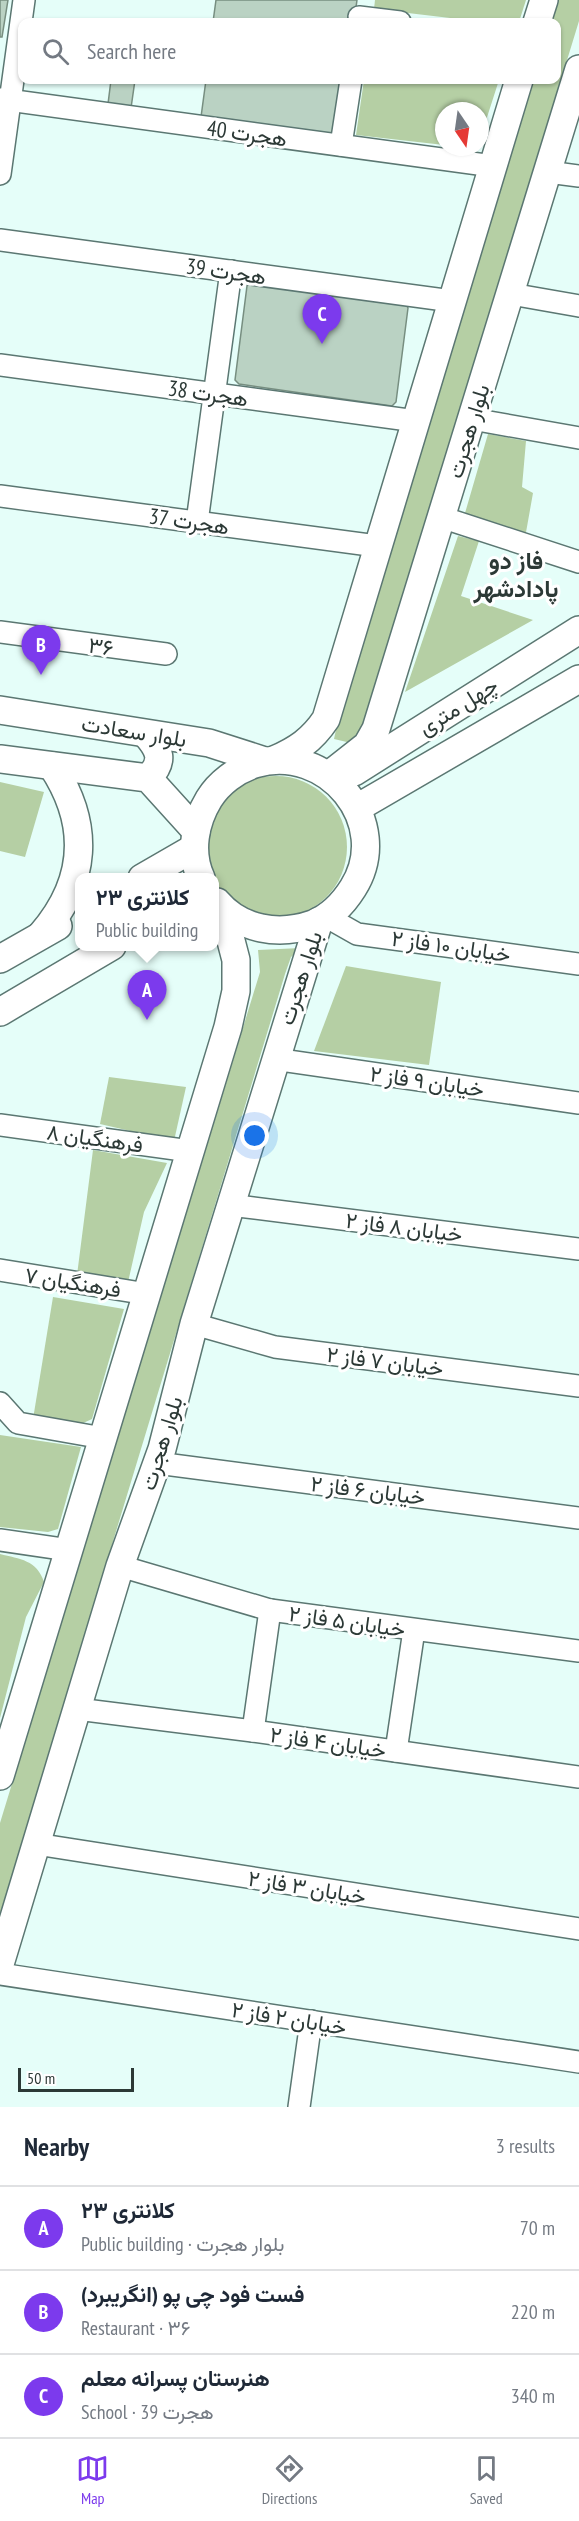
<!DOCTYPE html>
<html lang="en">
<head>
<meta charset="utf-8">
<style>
	body { margin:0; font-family:"PT Sans Narrow",Vazirmatn,sans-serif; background:#f2f2f3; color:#1f2937 }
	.compass { position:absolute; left:435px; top:102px; width:54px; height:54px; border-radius:50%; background:#fff; box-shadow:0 2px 4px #0004; rotate:167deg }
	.scale { position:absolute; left:18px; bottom:15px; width:116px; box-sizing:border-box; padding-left:6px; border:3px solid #2c3936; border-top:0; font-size:16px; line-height:21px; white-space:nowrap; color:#2c3936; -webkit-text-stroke:4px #fff; paint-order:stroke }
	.you { position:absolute; left:255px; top:1136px; width:21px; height:21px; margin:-15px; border:4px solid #fff; border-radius:50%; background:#1a73e8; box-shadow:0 0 0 9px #1a73e833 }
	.badge { display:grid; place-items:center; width:39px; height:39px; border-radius:50%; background:#7c3aed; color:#fff; font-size:20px; font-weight:700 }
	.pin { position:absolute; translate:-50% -50px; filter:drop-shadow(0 2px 3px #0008) }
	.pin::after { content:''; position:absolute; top:32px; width:21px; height:18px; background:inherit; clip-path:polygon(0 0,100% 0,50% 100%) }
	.popup { position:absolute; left:75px; top:873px; width:144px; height:78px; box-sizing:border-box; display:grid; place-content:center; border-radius:12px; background:#fff; filter:drop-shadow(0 2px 4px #0005); font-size:20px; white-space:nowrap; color:#747a83 }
	.popup b { font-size:22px; color:#1f2937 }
	.popup::after { content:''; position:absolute; left:50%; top:100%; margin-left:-12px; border:12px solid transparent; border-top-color:#fff }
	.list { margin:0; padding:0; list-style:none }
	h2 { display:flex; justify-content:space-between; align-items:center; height:78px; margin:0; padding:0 24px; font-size:26px }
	h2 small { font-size:20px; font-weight:400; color:#747a83 }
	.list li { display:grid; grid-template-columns:39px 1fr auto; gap:18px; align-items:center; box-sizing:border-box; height:84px; padding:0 24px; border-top:2px solid #e0e1e3 }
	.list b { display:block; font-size:22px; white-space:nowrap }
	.list p { margin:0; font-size:20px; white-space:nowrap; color:#747a83 }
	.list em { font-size:20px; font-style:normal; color:#747a83 }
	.icon { flex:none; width:33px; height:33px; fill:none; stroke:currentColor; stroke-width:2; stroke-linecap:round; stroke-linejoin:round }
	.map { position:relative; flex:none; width:579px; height:2107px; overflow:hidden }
	.search { position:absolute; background:#fff; box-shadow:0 2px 4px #0004; left:18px; right:18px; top:18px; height:66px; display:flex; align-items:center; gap:15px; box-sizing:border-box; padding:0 21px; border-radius:12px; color:#747a83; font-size:22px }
	.sheet { height:330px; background:#fff }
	nav { display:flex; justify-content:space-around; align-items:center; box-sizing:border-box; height:84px; border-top:2px solid #e0e1e3; background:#fff; font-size:16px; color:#747a83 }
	nav a { display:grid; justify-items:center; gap:3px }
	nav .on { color:#7c3aed }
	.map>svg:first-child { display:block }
	.green { fill:#b5cfa4 }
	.building { fill:#bad2c3; stroke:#778e80; stroke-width:1.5 }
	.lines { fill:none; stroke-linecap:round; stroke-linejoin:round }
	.minor-casing { stroke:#5b7772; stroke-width:24 }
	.major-casing { stroke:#5b7772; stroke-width:30 }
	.minor { stroke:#fff; stroke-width:21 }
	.major { stroke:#fff; stroke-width:27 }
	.labels { text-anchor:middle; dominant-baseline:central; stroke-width:6; stroke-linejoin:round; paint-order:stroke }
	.street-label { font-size:22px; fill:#2c3936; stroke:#fff }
	.neighbourhood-label { font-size:24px; font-weight:bold; fill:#2c3936; stroke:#fff }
</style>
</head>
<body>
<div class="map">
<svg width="579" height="2107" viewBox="0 0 579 2107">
	<rect width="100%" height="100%" fill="#e5fef9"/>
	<g class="green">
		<path d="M375 0H526L519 22H484L374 9Z"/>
		<path d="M556 0H579V21L359 739 351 743 334 739 340 711 532 80H556V22H550Z"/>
		<path d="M364 80H499L480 139V111H444V145L356 135Z"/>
		<path d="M488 434 526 441 522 487 533 493 525 538 463 520Z"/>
		<path d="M458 536 479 541 461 596 533 620 405 692Z"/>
		<circle cx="276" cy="847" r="71"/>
		<path d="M0 782 44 792 25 857 0 851Z"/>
		<path d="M301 948 291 957 285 974 0 1914V1823L260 972 258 950Z"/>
		<path d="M346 966 441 982 429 1065 314 1051Z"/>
		<path d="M109 1077 186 1087 174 1141 100 1124Z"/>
		<path d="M93 1150 167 1163 144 1212 126 1291 76 1283Z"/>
		<path d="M53 1297 124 1309 92 1419 81 1424 33 1419Z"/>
		<path d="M0 1435 81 1447 58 1529 48 1532 0 1527Z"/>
		<path d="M0 1554C20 1559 37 1560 44 1582L26 1617 0 1718Z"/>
	</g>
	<g class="building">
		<path d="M0 0H8L2 37H0Z"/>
		<path d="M216 0H357L354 22H213Z"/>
		<path d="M111 80H135L131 108 108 104Z"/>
		<path d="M206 80H346L335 135 201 117Z"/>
		<path d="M254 281 406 304 408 308 396 402 392 406 239 384 235 380 247 286Z"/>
	</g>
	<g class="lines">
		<defs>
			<g id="minor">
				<path d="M359 17 400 22"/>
				<path d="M0 99 493 166"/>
				<path d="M341 145 351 80"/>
				<path d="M548 172 579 176"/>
				<path d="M0 174 24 0"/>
				<path d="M0 240 452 301"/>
				<path d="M511 294 579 306"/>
				<path d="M0 365 416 421"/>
				<path d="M472 419 579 438"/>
				<path d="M0 496 377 546"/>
				<path d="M441 517 579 562"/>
				<path d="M197 522 231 271"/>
				<path d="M0 632 166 654"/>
				<path d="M327 917 357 934 579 964"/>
				<path d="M274 1059 579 1103"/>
				<path d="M0 1125 190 1151"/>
				<path d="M230 1205 579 1249"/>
				<path d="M0 1270 147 1294"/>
				<path d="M194 1324 275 1347 579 1386"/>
				<path d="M0 1403 18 1423 103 1438"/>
				<path d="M157 1463 579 1518"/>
				<path d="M0 1540 69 1550"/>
				<path d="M120 1566 270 1610 579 1651"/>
				<path d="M77 1709 253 1731 579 1777"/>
				<path d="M253 1731 270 1610"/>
				<path d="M396 1751 414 1630"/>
				<path d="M36 1844 579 1929"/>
				<path d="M0 1974 579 2062"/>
				<path d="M299 2107 311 2021"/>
			</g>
			<g id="major">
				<path d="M537 22 544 0"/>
				<path d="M0 710 209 743 265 761"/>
				<path d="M146 734C160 750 165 761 148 778"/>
				<path d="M0 759 148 778 196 831"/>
				<path d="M274 760C297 750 312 740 326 719L519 80"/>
				<path d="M354 772 579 630"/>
				<path d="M329 775 367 745 376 729 579 69"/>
				<path d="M357 808 579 679"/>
				<path d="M142 878 194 848"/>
				<path d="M201 878C189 852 195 822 209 799 219 783 236 770 255 764 327 742 394 823 353 888 343 904 330 917 313 924 279 936 241 930 217 902"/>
				<path d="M41 935C87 882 91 825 52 766"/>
				<path d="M0 959 58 926"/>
				<path d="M0 1012 112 946"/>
				<path d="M0 1776 228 1027 236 991V960L223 910"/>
				<path d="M0 1964 120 1566 162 1449 194 1324 319 921"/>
			</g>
		</defs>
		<use href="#minor" class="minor-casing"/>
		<use href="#major" class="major-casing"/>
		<use href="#minor" class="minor"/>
		<use href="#major" class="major"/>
	</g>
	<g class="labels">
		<g class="street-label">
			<text transform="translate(247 133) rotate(8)">هجرت 40</text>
			<text transform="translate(226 271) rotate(8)">هجرت 39</text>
			<text transform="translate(208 393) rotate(8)">هجرت 38</text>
			<text transform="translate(468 431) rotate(-73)">بلوار هجرت</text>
			<text transform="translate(189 521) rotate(8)">هجرت 37</text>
			<text transform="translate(101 646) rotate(8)">۳۶</text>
			<text transform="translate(458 706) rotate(-32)">چهل متری</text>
			<text transform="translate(134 731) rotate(9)">بلوار سعادت</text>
			<text transform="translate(451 946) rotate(8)">خیابان ۱۰ فاز ۲</text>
			<text transform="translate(300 978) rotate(-72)">بلوار هجرت</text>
			<text transform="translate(427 1081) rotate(8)">خیابان ۹ فاز ۲</text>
			<text transform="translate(95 1138) rotate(8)">فرهنگیان ۸</text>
			<text transform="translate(404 1227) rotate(7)">خیابان ۸ فاز ۲</text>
			<text transform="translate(73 1282) rotate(9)">فرهنگیان ۷</text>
			<text transform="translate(385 1361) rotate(7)">خیابان ۷ فاز ۲</text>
			<text transform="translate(161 1443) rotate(-73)">بلوار هجرت</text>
			<text transform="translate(368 1490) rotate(7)">خیابان ۶ فاز ۲</text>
			<text transform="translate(347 1621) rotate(8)">خیابان ۵ فاز ۲</text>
			<text transform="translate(328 1742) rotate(8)">خیابان ۴ فاز ۲</text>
			<text transform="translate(307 1887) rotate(9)">خیابان ۳ فاز ۲</text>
			<text transform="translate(289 2018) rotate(9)">خیابان ۲ فاز ۲</text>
		</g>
		<g class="neighbourhood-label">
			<text x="516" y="560">فاز دو<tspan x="516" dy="28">پادادشهر</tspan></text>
		</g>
	</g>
</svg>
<svg class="compass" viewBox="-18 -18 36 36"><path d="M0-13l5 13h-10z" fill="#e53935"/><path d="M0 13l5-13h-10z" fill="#747a83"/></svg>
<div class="scale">50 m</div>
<div class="you"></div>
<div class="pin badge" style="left:147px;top:1020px">A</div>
<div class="popup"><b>کلانتری ۲۳</b>Public building</div>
<div class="pin badge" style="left:41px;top:675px">B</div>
<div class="pin badge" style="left:322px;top:344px">C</div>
<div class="search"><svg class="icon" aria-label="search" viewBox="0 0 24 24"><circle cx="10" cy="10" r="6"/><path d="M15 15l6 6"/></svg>Search here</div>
</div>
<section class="sheet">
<h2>Nearby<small>3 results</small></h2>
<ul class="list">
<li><span class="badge">A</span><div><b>کلانتری ۲۳</b><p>Public building · بلوار هجرت</p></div><em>70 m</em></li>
<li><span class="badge">B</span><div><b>فست فود چی پو (انگریبرد)</b><p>Restaurant · ۳۶</p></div><em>220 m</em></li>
<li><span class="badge">C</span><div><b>هنرستان پسرانه معلم</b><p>School · هجرت 39</p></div><em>340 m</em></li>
</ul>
</section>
<nav>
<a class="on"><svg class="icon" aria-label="map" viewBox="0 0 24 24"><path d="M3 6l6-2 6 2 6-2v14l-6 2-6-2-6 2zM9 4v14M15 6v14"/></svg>Map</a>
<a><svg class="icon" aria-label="directions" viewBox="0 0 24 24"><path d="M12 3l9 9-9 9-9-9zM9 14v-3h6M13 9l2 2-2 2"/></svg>Directions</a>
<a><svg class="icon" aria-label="saved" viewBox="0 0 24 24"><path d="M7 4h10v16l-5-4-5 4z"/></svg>Saved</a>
</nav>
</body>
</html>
